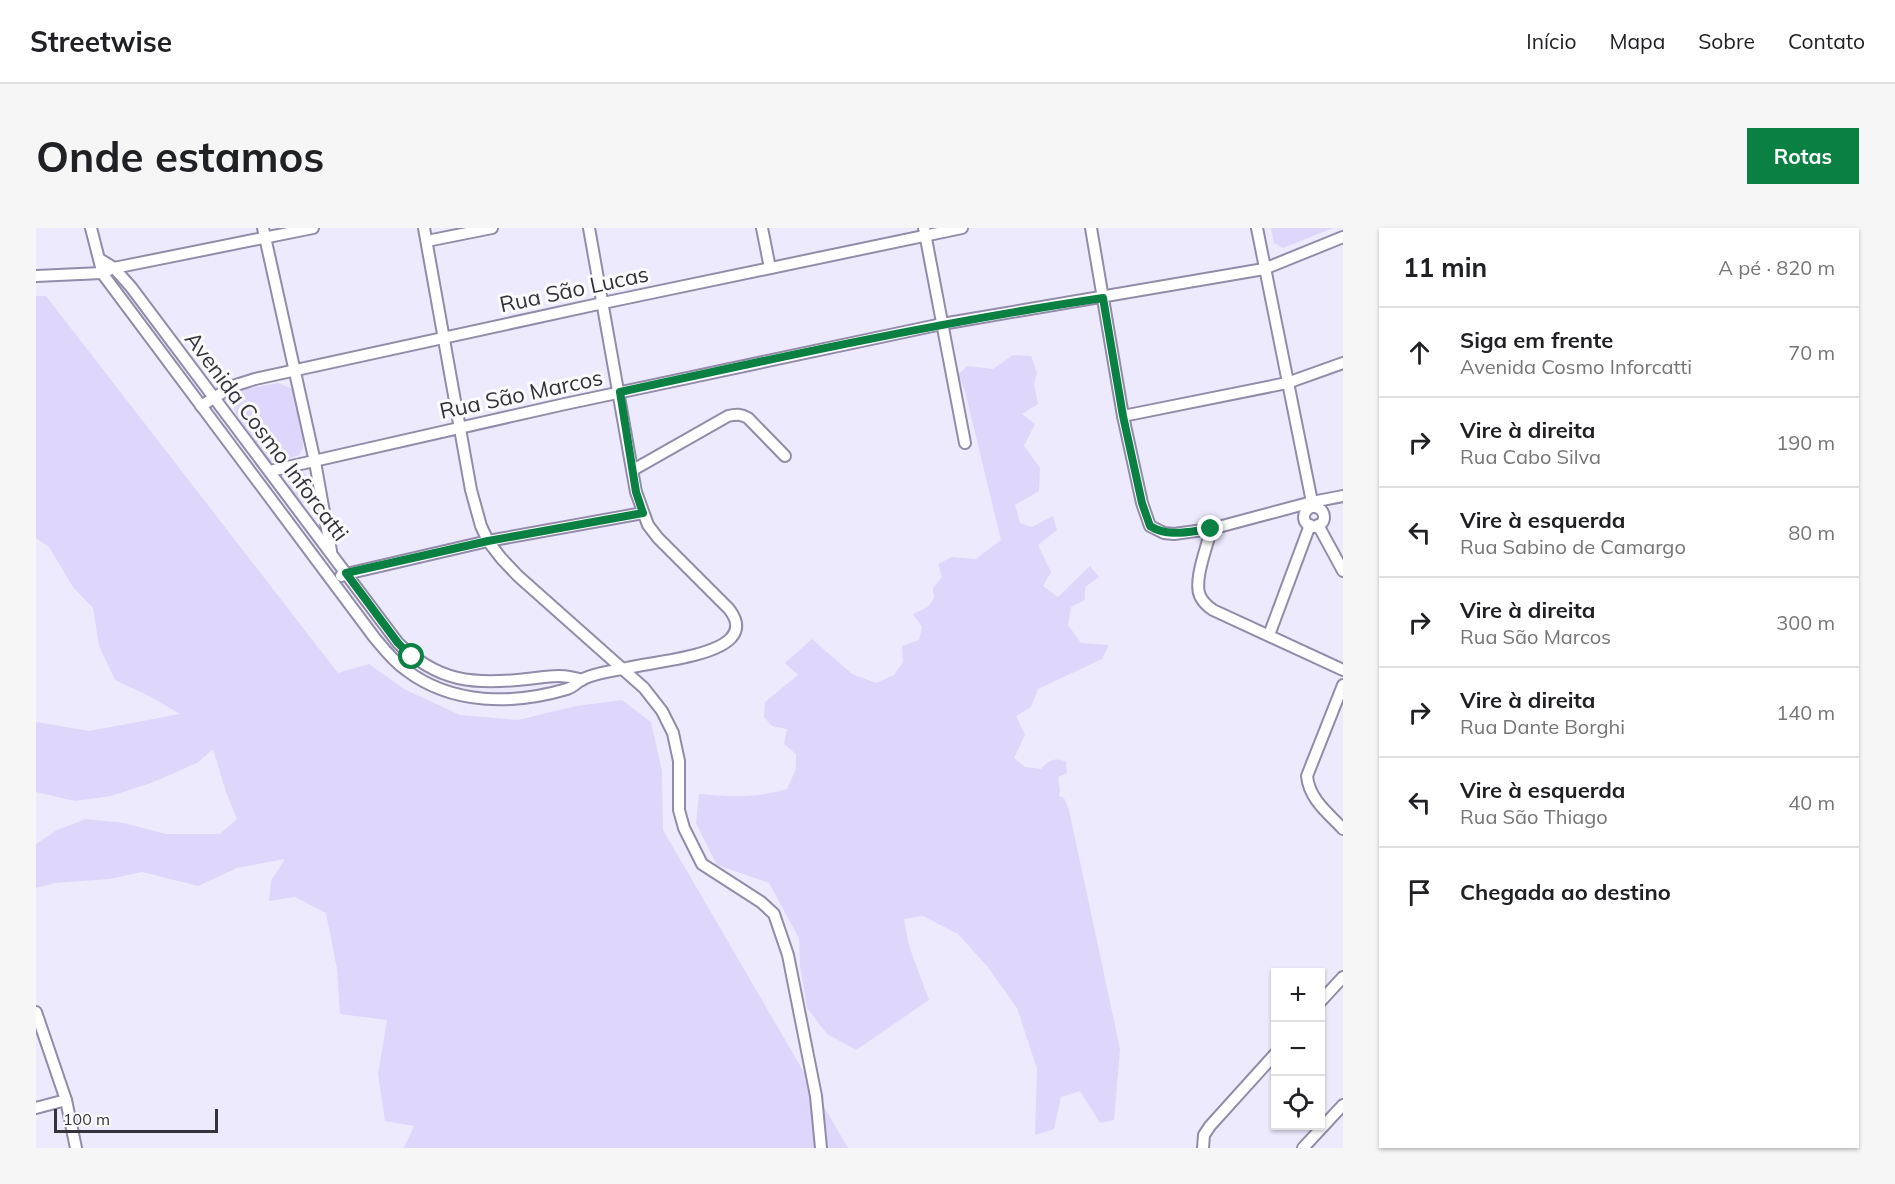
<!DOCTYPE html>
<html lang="pt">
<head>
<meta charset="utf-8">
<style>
	body { margin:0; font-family:Mulish,sans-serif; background:#f6f6f6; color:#202124 }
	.controls { position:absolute; right:18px; bottom:18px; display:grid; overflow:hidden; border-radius:0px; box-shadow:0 2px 4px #0004 }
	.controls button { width:54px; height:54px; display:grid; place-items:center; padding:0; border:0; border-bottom:2px solid #e0e0e0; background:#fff; color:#202124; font:30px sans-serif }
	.scale { position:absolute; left:18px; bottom:15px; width:164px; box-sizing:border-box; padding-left:6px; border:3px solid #35323e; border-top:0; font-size:16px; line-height:21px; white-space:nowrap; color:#35323e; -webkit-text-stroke:4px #fbfbfb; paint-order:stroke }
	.stop { position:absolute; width:18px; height:18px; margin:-14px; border:4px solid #0b8043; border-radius:50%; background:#fff }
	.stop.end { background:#0b8043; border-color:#fff; box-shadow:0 2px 6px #0008 }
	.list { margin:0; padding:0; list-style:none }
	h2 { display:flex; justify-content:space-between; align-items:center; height:78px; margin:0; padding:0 24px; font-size:26px }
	h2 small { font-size:20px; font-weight:400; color:#757577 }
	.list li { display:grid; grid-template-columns:39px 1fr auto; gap:18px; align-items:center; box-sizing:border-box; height:90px; padding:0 24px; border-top:2px solid #e0e0e0 }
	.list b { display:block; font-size:22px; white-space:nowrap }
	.list p { margin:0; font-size:20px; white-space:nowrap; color:#757577 }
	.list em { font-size:20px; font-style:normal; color:#757577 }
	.icon { flex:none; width:33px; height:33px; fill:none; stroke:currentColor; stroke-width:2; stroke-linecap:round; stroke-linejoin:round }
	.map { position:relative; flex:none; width:1307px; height:920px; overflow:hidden; border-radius:0px }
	header { display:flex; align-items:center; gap:36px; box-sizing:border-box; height:84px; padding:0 30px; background:#fff; border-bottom:2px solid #e0e0e0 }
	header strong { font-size:28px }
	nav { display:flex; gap:33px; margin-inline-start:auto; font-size:21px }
	.intro { display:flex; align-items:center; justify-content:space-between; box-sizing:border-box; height:144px; padding:0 36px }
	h1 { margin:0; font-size:42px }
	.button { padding:15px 27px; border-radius:0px; background:#0b8043; color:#fff; font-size:21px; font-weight:700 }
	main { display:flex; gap:36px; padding:0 36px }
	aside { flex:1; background:#fff; border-radius:0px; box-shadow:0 2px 4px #0004 }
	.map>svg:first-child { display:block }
	.green { fill:#ded6fb }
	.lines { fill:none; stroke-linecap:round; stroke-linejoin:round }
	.minor-casing { stroke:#928ba9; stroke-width:14 }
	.minor { stroke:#fff; stroke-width:10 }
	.route { stroke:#0b8043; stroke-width:8 }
	.labels { text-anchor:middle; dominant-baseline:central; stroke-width:6; stroke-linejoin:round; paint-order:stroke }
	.street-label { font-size:22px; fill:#35323e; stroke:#fbfbfb }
</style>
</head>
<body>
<header>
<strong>Streetwise</strong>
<nav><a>Início</a><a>Mapa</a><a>Sobre</a><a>Contato</a></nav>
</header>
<div class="intro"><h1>Onde estamos</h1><a class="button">Rotas</a></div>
<main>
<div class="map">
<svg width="1307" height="920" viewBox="0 0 1307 920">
	<rect width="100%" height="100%" fill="#eeeafe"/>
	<g class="green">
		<path d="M1235 0H1297L1247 20 1238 15Z"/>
		<path d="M0 68H10L302 445 333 436 368 461 424 487 482 492 540 478 586 472 615 494 626 543 627 602 812 920H368L378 898 349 893 342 846 351 792 304 786 301 741 290 685 259 669 233 673 235 653 249 631 201 640 162 658 106 644 73 651 19 655 0 660V616L21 602 50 591 88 595 130 606H184L201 591 190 564 177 521 161 535 115 555 75 568 39 573 0 564V494L53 503 144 486 115 469 79 452 63 418 57 380 37 359 13 319 0 310Z"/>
		<path d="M977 127 995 128 1001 145 998 156 1002 176 986 186 999 196 988 218 1004 240 1003 263 979 277 984 295 996 299 1017 288 1021 302 1002 317 1015 344 1007 358 1022 369 1054 338 1063 349 1049 359V372L1035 379 1032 397 1045 415 1073 417 1066 431 1002 461 995 479 980 488 989 507 978 530 989 539 1005 541C1013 532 1019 529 1030 534L1031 545 1022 549 1024 563 1023 568 1028 570 1033 582 1084 821 1078 892 1064 895 1044 863 1025 869 1018 901 999 907 1001 841 981 780 951 738 922 706 887 688 868 691 873 718 893 772 820 822 791 806 771 780 764 737 763 710 733 655 681 637 660 595 663 566C693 569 722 570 751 561L760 541V526L748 516 751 501 736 498 728 489 729 474 762 447 749 435 776 411 816 446 840 455 858 447 867 434 866 418 883 412 886 399 877 386 892 379 898 370 897 360 906 349 902 336 916 329 940 331 965 312 929 163 922 147 931 138 957 141Z"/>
		<path d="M242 155 255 160 259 167 267 211V220L263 227 242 235 235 234 226 225 200 187 196 171 199 166 210 161Z"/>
		<path d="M265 244C279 251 278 265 282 278L280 279C264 275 248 266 254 247Z"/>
	</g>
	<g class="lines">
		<defs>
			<g id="minor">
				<path d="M55 0 65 39"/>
				<path d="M227 0 279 234 295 323"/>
				<path d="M388 0 435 262 445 298 452 313 465 330 482 348 608 460 626 483 637 505 643 533V582L648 600 666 636 725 674 738 686 752 727 780 868 785 920"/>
				<path d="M726 0 734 40"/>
				<path d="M888 0 929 215"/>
				<path d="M1055 0 1087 188 1106 275 1114 298 1128 305 1138 306 1175 301 1276 274 1307 268"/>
				<path d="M1221 0 1277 279"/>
				<path d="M391 13 456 0"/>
				<path d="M65 32 78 40 95 59 362 415C402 454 437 457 491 451 511 449 525 445 546 452"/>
				<path d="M66 45 338 409C348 421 357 433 370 442 416 477 477 477 531 461 538 459 541 454 547 451 559 445 577 443 591 440 618 434 677 429 695 410 704 400 700 390 693 381L622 310 612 297 600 264 553 0"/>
				<path d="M0 48 66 45 78 40 277 0"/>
				<path d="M165 178 197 158 219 151 567 75 926 0"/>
				<path d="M1087 188 1251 155 1307 135"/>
				<path d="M597 242 692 188C700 186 705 186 712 190L749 228"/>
				<path d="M234 243 529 176 906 96 1228 41 1307 9"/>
				<circle cx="1278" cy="289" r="10"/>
				<path d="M1282 297 1307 343"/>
				<path d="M1175 301C1172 317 1157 352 1164 368 1167 374 1171 378 1177 382L1307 442"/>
				<path d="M305 348 310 346 452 313 607 285"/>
				<path d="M1233 407 1274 297"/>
				<path d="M1307 457 1271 548C1273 571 1293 586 1307 601"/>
				<path d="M1284 774 1307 749"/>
				<path d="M0 784 30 872 40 920"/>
				<path d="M0 880 30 872"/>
				<path d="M1167 920 1168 907 1174 898 1240 825"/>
				<path d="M1267 920 1307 877"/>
			</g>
		</defs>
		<use href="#minor" class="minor-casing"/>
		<use href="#minor" class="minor"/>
	</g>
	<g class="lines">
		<path class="route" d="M376 429 362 415 310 345 452 313 607 285 600 264 584 164C744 129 904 94 1067 70L1087 188 1106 275 1114 298C1133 310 1154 303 1175 301"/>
	</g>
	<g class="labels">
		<g class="street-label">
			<text transform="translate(538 61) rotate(-12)">Rua São Lucas</text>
			<text transform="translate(485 166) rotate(-12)">Rua São Marcos</text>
			<text transform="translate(231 208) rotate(53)">Avenida Cosmo Inforcatti</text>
		</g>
	</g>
</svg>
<div class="controls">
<button>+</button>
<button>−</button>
<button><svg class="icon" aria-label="locate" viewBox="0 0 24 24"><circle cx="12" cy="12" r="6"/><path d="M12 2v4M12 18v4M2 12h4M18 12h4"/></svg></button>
</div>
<div class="scale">100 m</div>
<div class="stop" style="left:376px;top:429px"></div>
<div class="stop end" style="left:1175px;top:301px"></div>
</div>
<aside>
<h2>11 min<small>A pé · 820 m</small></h2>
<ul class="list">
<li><svg class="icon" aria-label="ahead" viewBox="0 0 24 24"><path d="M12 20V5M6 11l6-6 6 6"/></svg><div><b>Siga em frente</b><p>Avenida Cosmo Inforcatti</p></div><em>70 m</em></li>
<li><svg class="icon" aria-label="right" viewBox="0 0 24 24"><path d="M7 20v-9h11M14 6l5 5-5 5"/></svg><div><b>Vire à direita</b><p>Rua Cabo Silva</p></div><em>190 m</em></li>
<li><svg class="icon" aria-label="left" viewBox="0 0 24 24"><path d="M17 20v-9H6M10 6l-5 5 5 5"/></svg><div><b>Vire à esquerda</b><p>Rua Sabino de Camargo</p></div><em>80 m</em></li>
<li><svg class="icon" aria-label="right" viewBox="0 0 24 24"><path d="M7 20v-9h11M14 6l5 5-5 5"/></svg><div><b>Vire à direita</b><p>Rua São Marcos</p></div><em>300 m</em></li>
<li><svg class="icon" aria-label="right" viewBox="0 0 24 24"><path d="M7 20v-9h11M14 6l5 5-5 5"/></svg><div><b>Vire à direita</b><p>Rua Dante Borghi</p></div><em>140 m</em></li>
<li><svg class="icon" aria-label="left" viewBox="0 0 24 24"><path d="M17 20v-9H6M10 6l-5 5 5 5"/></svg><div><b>Vire à esquerda</b><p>Rua São Thiago</p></div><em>40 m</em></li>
<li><svg class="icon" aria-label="arrive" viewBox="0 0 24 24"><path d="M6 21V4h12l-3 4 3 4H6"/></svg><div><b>Chegada ao destino</b></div></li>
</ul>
</aside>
</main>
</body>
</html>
